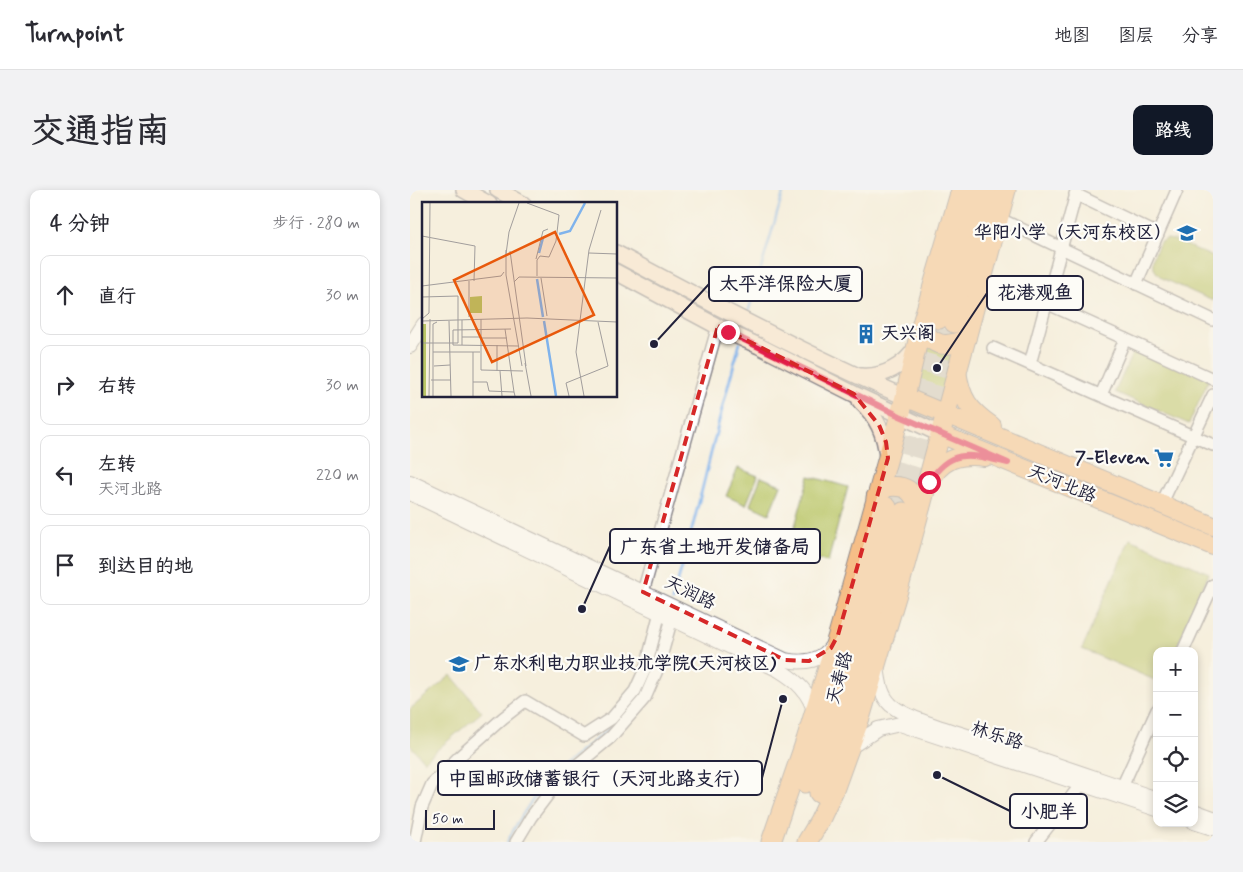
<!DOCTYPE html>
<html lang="zh">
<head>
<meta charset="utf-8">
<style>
	body { margin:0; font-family:Mynerve,"LXGW WenKai TC",sans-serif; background:#f2f2f3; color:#2b2b33 }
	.controls { position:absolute; right:15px; bottom:15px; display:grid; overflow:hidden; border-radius:10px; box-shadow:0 2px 8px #0003 }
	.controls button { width:45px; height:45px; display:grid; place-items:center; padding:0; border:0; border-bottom:1px solid #e1e1e2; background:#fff; color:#2b2b33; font:25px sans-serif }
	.scale { position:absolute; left:15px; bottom:12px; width:70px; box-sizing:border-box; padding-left:5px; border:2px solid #22223b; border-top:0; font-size:14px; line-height:18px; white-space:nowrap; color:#22223b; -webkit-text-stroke:4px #fdfcf7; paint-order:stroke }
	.stop { position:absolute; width:15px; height:15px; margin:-11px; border:4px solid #e11d48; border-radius:50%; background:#fff }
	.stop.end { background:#e11d48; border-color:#fff; box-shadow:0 1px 5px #0008 }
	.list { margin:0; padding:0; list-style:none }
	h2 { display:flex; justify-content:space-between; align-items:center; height:65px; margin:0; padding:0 20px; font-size:21px }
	h2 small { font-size:16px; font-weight:400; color:#7c7c81 }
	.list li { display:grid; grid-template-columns:32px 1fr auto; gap:15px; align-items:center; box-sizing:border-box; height:80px; margin:0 10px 10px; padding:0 10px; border:1px solid #e1e1e2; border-radius:10px }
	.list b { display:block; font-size:19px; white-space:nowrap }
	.list p { margin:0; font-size:16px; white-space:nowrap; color:#7c7c81 }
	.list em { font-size:16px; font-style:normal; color:#7c7c81 }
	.icon { flex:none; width:28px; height:28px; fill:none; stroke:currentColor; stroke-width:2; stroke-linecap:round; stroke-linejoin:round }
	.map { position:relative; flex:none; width:803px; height:652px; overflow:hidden; border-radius:10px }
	header { display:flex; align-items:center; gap:30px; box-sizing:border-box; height:70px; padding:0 25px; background:#fff; border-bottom:1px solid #e1e1e2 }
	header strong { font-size:24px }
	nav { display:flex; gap:28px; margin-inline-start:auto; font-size:18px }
	.intro { display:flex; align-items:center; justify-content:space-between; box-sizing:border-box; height:120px; padding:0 30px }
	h1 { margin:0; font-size:35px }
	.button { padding:12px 22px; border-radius:10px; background:#111827; color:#fff; font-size:18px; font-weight:700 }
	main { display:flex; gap:30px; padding:0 30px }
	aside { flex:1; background:#fff; border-radius:10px; box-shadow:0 2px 8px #0003 }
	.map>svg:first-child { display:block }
	.green { fill:#b9c566; stroke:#6e7450 }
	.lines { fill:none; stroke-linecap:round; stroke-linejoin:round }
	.stream { stroke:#7fb3ec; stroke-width:2.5 }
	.trunk-tunnel { stroke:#ccc6bd; stroke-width:19; stroke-dasharray:19 9; stroke-linecap:butt }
	.minor-casing { stroke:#8c888c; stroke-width:14 }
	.tertiary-casing { stroke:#8c888c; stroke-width:16 }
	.secondary-casing { stroke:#8c888c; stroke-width:18 }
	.primary-casing { stroke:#8c888c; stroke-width:20 }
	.trunk-casing { stroke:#8c888c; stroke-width:21 }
	.minor { stroke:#fff; stroke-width:11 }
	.tertiary { stroke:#fff; stroke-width:14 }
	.secondary { stroke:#fbe5cf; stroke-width:15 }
	.primary { stroke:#f6be87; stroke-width:18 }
	.trunk { stroke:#f6be87; stroke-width:19 }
	.secondary-bridge-casing { stroke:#8c888c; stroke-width:18; stroke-linecap:butt }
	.secondary-bridge { stroke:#fbe5cf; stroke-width:15 }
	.route { stroke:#e11d48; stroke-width:6 }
	.marked { fill:none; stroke:#d62828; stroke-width:4; stroke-dasharray:10 6; stroke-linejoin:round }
	.labels { text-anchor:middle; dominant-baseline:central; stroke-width:4.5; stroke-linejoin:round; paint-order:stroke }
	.poi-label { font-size:18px; font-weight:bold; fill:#22223b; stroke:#fdfcf7; text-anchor:end }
	.street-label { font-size:18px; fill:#22223b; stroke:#fdfcf7 }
	.inset-river { fill:none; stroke:#7fb3ec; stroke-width:2.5 }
	.inset-road { fill:none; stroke:#a19d9c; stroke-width:1 }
	.view { fill:#e8590c; fill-opacity:0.15; stroke:#e8590c; stroke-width:2.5 }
	.inset-edge { fill:none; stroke:#22223b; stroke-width:2.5 }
	.leader { fill:none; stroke:#22223b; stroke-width:2 }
	.callout-dot { fill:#22223b; stroke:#fdfcf7; stroke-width:2 }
	.callout { fill:#fdfcf7; stroke:#22223b; stroke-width:2 }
	.callout-label { font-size:19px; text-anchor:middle; font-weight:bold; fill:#22223b }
</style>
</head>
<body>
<header>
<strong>Turnpoint</strong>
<nav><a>地图</a><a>图层</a><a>分享</a></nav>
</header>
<div class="intro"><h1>交通指南</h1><a class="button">路线</a></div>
<main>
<aside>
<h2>4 分钟<small>步行 · 280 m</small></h2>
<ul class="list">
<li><svg class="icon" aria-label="ahead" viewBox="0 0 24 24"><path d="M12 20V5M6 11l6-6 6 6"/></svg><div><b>直行</b></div><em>30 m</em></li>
<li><svg class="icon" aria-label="right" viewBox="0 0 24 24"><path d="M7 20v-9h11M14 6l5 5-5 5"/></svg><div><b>右转</b></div><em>30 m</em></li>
<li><svg class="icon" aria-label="left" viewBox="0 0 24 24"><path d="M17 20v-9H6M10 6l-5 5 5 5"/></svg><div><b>左转</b><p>天河北路</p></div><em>220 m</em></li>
<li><svg class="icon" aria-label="arrive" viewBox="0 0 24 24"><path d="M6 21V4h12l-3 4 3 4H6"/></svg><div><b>到达目的地</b></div></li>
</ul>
</aside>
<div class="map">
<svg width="803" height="652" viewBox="0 0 803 652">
	<rect width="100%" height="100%" fill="#fdfcf7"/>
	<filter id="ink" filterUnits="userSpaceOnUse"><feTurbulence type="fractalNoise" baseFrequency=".02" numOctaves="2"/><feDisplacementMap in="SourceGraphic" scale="10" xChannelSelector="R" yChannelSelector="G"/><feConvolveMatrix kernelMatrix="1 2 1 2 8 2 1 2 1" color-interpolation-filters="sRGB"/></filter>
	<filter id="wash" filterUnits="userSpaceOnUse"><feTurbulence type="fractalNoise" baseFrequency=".0096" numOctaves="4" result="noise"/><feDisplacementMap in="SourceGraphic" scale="20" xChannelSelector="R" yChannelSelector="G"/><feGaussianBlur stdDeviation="1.12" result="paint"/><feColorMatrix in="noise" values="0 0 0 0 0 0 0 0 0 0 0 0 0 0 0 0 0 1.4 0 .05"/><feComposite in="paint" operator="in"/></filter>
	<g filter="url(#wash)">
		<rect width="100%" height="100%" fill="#f6efdd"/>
		<g class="green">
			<path d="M757 49 764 50 803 67V111L752 88C737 75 743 67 750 52Z"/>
			<path d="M726 155 800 187 779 234 705 202Z"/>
			<path d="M519 156 545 162 532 203 528 204 512 200 509 195Z"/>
			<path d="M328 278 348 286 336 315 316 306Z"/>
			<path d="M399 286 438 297 418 372 378 361Z"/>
			<path d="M351 287 371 295 359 324 340 315Z"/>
			<path d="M720 349 799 383 765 461H747V491L672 459Z"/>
			<path d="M41 485 72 522 14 571 0 555V519Z"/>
		</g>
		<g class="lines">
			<g class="stream">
				<path d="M337 126 374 0"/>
				<path d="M262 411C288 326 305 238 330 153"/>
				<path d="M219 516 230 504 238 485"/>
				<path d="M97 652C110 627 125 603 145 583 163 565 186 552 204 533"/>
			</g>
		</g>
	</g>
	<g filter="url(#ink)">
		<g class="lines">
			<g class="trunk-tunnel">
				<path d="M477 317 529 129"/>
				<path d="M493 322 544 133"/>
			</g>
			<defs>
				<g id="minor">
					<path d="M665 4 748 44"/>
					<path d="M588 28 803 130"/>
					<path d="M726 94 767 0"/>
					<path d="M636 113 803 189"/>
					<path d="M583 158 803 255"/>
					<path d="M620 174 667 0"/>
					<path d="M691 205 715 149"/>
					<path d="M751 315 803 205"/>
					<path d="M233 402 308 136"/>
					<path d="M773 461 803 395"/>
					<path d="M712 597 747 520"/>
					<path d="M5 652 12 617 22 594 50 566 93 528 115 511 174 546 202 528 225 501 236 477 250 422"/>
					<path d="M106 652 121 627 149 590 201 547 235 508 248 478 262 428"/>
					<path d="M626 652 676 588"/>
				</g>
				<g id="tertiary">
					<path d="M0 156 14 134"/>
					<path d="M0 292 375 470C394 474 414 471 424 453"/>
					<path d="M0 303 369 480C387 491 399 502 405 523"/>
					<path d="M467 477C469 490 470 505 481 515 500 531 552 544 577 552 634 570 690 590 747 609"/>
					<path d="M440 562 442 556 468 539 490 534 747 619"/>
					<path d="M784 621 803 628"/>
					<path d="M784 632 803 638"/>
				</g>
				<g id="secondary">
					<path d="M54 0 79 14"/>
					<path d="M88 0 113 14"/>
					<path d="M206 63C301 114 396 164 495 207"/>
					<path d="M206 82 318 142"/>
					<path d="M349 156 444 204 530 244"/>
					<path d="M451 186C472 188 495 176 506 157"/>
					<path d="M450 211C467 227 475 244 477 267"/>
				</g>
				<g id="primary">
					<path d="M547 181C551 209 559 220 582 236"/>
					<path d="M495 207 803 336"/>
					<path d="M530 244 803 356"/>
					<path d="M518 294C531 269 549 263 575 267"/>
				</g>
				<g id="trunk">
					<path d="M529 129 565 0"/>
					<path d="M544 133 582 0"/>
					<path d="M511 137C523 157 536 158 556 149"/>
					<path d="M466 307 476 297C497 294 502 301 510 318"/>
					<path d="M395 593 419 526 477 317"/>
					<path d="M409 603 432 538 493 322"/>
					<path d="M361 652 396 550 428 445 495 207 511 137 551 0"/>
					<path d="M397 652 409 632 424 600 451 525 491 390 596 0"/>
				</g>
			</defs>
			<use href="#minor" class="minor-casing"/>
			<use href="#tertiary" class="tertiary-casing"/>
			<use href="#secondary" class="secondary-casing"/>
			<use href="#primary" class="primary-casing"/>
			<use href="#trunk" class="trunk-casing"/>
			<use href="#minor" class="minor"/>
			<use href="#tertiary" class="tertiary"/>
			<use href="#secondary" class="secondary"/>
			<use href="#primary" class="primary"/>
			<use href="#trunk" class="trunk"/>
			<defs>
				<path id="secondary-bridge" d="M318 142 349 156"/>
			</defs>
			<use href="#secondary-bridge" class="secondary-bridge-casing"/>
			<use href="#secondary-bridge" class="secondary-bridge"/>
		</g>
	</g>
	<g class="lines" filter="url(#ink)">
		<path class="route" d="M318 142 490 226 598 273C562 265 541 256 519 292"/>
	</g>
	<path d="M0 0H803V652H0ZM308 136 444 204 469 235 476 252 478 268 428 445 421 458 399 471 375 470 233 402Z" fill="#f6efdd" fill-opacity=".55" fill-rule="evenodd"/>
	<path class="marked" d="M308 136 444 204 469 235 476 252 478 268 428 445 421 458 399 471 375 470 233 402Z"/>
	<defs>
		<symbol id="school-bare" viewBox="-9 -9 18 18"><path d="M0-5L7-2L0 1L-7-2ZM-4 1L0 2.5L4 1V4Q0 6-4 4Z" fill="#1f6fb2" stroke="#fdfcf7" stroke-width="2.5" paint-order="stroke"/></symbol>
		<symbol id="building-bare" viewBox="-9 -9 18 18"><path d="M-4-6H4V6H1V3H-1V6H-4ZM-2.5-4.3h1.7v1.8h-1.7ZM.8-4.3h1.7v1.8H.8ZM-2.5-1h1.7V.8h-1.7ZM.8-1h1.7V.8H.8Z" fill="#1f6fb2" stroke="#fdfcf7" stroke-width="2.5" paint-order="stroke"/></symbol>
		<symbol id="supermarket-bare" viewBox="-9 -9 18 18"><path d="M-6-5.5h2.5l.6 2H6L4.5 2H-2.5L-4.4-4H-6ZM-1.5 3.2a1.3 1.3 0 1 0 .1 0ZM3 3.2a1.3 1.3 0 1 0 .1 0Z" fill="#1f6fb2" stroke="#fdfcf7" stroke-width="2.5" paint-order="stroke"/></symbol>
		<symbol id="university-bare" viewBox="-9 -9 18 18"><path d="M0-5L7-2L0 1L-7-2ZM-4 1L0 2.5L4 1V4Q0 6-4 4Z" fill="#1f6fb2" stroke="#fdfcf7" stroke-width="2.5" paint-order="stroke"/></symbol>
	</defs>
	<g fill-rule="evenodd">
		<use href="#school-bare" x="763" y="29" width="28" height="28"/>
		<use href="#building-bare" x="442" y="130" width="28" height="28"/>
		<use href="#supermarket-bare" x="740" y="254" width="28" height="28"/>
		<use href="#university-bare" x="35" y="460" width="28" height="28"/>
	</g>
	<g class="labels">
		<g class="poi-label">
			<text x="762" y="43">华阳小学（天河东校区）</text>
			<text x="471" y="144" text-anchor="start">天兴阁</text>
			<text x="739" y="268">7-Eleven</text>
			<text x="64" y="474" text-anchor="start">广东水利电力职业技术学院(天河校区)</text>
		</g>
		<g class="street-label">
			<text transform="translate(652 294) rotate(22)">天河北路</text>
			<text transform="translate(280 403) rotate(26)">天润路</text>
			<text transform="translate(430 488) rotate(-75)">天寿路</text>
			<text transform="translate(587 546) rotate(18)">林乐路</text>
		</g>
	</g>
	<g transform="translate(12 12)">
		<rect width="195" height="195" fill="#f6efdd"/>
		<path d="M60 94V111H48V95ZM0 122H4V194H0Z" fill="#b9c566"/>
		<path class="inset-river" d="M137 32 148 29 163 1M117 51 121 36M115 77 121 115M122 119 134 194"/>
		<path class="inset-road" d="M105 1 137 13 134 39 127 55 118 54 115 58V74M0 34 53 44 52 79M84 48V73L100 164M88 49 104 164M167 51 195 52M84 52 87 30 97 1M114 57 121 29 126 27M119 76 125 114M47 79V115M92 80 97 75 195 76M0 84 79 74 82 70M0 95 36 94V141H0M0 117 7 111 8 1M59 117V168L101 169M40 118V143M0 119 105 116 195 120M27 119 29 194M83 127 92 190M89 127 31 128V143L96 144M40 135H58M58 136H85M75 143V169M11 150H58M51 150V194M103 161 109 194M12 164 28 163M78 169 80 194M9 178H29M51 180H65L67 189 92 190 93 194M7 194 8 117M11 194V122L15 120M147 194 144 181 186 164 176 120M162 194 154 150 167 48 179 8"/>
		<path class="view" d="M133 30 172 113 70 160 32 78Z"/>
		<rect width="195" height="195" class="inset-edge"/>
	</g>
	<path class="leader" d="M244 154L299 94M527 178L577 103M172 419L200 356M373 509L352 588M527 585L600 621"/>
	<g class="callout-dot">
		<circle cx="244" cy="154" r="5"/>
		<circle cx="527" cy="178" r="5"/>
		<circle cx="172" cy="419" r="5"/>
		<circle cx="373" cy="509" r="5"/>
		<circle cx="527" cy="585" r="5"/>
	</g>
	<g class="callout">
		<rect x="299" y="77" width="153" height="34" rx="5"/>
		<rect x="577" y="86" width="96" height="34" rx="5"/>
		<rect x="200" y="339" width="210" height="34" rx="5"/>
		<rect x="28" y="571" width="324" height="34" rx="5"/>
		<rect x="600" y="604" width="77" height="34" rx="5"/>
	</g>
	<g class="callout-label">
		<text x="376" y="100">太平洋保险大厦</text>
		<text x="625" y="109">花港观鱼</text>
		<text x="305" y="363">广东省土地开发储备局</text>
		<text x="190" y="595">中国邮政储蓄银行（天河北路支行）</text>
		<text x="639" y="628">小肥羊</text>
	</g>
</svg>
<div class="controls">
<button>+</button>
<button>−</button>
<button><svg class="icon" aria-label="locate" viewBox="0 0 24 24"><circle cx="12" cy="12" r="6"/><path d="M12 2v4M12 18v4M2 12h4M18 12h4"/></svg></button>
<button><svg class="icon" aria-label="layers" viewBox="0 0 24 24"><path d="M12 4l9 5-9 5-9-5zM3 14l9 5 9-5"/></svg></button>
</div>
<div class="scale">50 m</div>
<div class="stop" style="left:519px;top:292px"></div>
<div class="stop end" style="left:318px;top:142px"></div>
</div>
</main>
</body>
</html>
